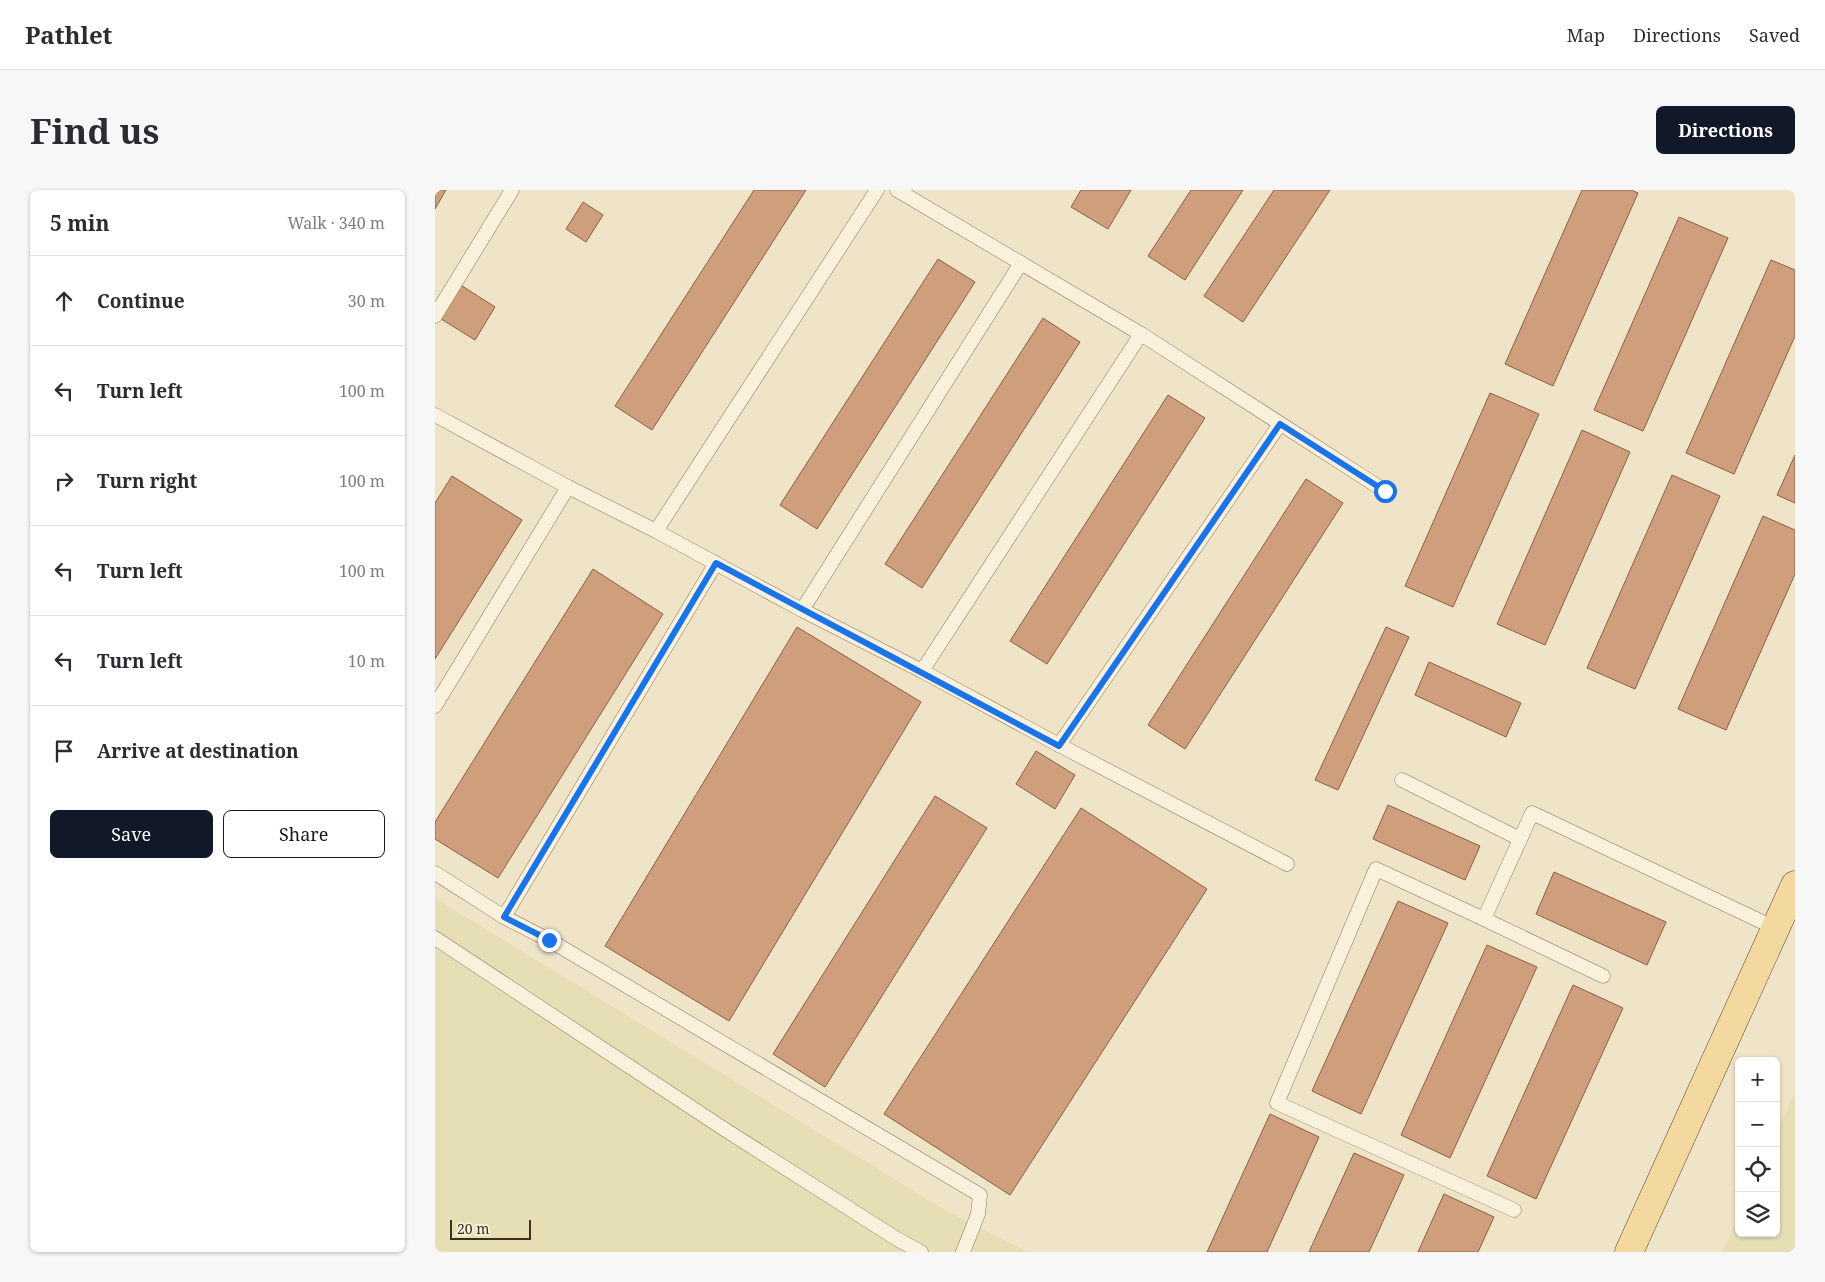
<!DOCTYPE html>
<html lang="en">
<head>
<meta charset="utf-8">
<style>
	body { margin:0; font-family:"Noto Serif",serif; background:#f7f7f7; color:#2b2b33 }
	.controls { position:absolute; right:15px; bottom:15px; display:grid; overflow:hidden; border-radius:8px; box-shadow:0 1px 4px #0004 }
	.controls button { width:45px; height:45px; display:grid; place-items:center; padding:0; border:0; border-bottom:1px solid #e1e1e2; background:#fff; color:#2b2b33; font:25px sans-serif }
	.scale { position:absolute; left:15px; bottom:12px; width:81px; box-sizing:border-box; padding-left:5px; border:2px solid #3d2e20; border-top:0; font-size:14px; line-height:18px; white-space:nowrap; color:#3d2e20; -webkit-text-stroke:4px #f7eed8; paint-order:stroke }
	.stop { position:absolute; width:15px; height:15px; margin:-11px; border:4px solid #1a73e8; border-radius:50%; background:#fff }
	.stop.end { background:#1a73e8; border-color:#fff; box-shadow:0 1px 5px #0008 }
	.list { margin:0; padding:0; list-style:none }
	h2 { display:flex; justify-content:space-between; align-items:center; height:65px; margin:0; padding:0 20px; font-size:21px }
	h2 small { font-size:16px; font-weight:400; color:#7c7c81 }
	.list li { display:grid; grid-template-columns:32px 1fr auto; gap:15px; align-items:center; box-sizing:border-box; height:90px; padding:0 20px; border-top:1px solid #e1e1e2 }
	.list b { display:block; font-size:19px; white-space:nowrap }
	.list em { font-size:16px; font-style:normal; color:#7c7c81 }
	.actions { display:flex; gap:10px; padding:15px 20px }
	.actions a { flex:1; padding:11px 0; border:1px solid #111827; border-radius:8px; text-align:center; font-size:18px; color:#111827 }
	.actions .main { background:#111827; color:#fff }
	.icon { flex:none; width:28px; height:28px; fill:none; stroke:currentColor; stroke-width:2; stroke-linecap:round; stroke-linejoin:round }
	.map { position:relative; flex:none; width:1360px; height:1062px; overflow:hidden; border-radius:8px }
	header { display:flex; align-items:center; gap:30px; box-sizing:border-box; height:70px; padding:0 25px; background:#fff; border-bottom:1px solid #e1e1e2 }
	header strong { font-size:24px }
	nav { display:flex; gap:28px; margin-inline-start:auto; font-size:18px }
	.intro { display:flex; align-items:center; justify-content:space-between; box-sizing:border-box; height:120px; padding:0 30px }
	h1 { margin:0; font-size:35px }
	.button { padding:12px 22px; border-radius:8px; background:#111827; color:#fff; font-size:18px; font-weight:700 }
	main { display:flex; gap:30px; padding:0 30px }
	aside { flex:1; background:#fff; border-radius:8px; box-shadow:0 1px 4px #0004 }
	.map>svg:first-child { display:block }
	.farmland { fill:#e6deb5 }
	.building { fill:#cf9f7d; stroke:#8d5f41 }
	.lines { fill:none; stroke-linecap:round; stroke-linejoin:round }
	.service-casing { stroke:#8d765c; stroke-width:15 }
	.primary-casing { stroke:#5b4430; stroke-width:29 }
	.service { stroke:#faf1dc; stroke-width:14 }
	.primary { stroke:#f3d9a0; stroke-width:28 }
	.route { stroke:#1a73e8; stroke-width:6 }
</style>
</head>
<body>
<header>
<strong>Pathlet</strong>
<nav><a>Map</a><a>Directions</a><a>Saved</a></nav>
</header>
<div class="intro"><h1>Find us</h1><a class="button">Directions</a></div>
<main>
<aside>
<h2>5 min<small>Walk · 340 m</small></h2>
<ul class="list">
<li><svg class="icon" aria-label="ahead" viewBox="0 0 24 24"><path d="M12 20V5M6 11l6-6 6 6"/></svg><div><b>Continue</b></div><em>30 m</em></li>
<li><svg class="icon" aria-label="left" viewBox="0 0 24 24"><path d="M17 20v-9H6M10 6l-5 5 5 5"/></svg><div><b>Turn left</b></div><em>100 m</em></li>
<li><svg class="icon" aria-label="right" viewBox="0 0 24 24"><path d="M7 20v-9h11M14 6l5 5-5 5"/></svg><div><b>Turn right</b></div><em>100 m</em></li>
<li><svg class="icon" aria-label="left" viewBox="0 0 24 24"><path d="M17 20v-9H6M10 6l-5 5 5 5"/></svg><div><b>Turn left</b></div><em>100 m</em></li>
<li><svg class="icon" aria-label="left" viewBox="0 0 24 24"><path d="M17 20v-9H6M10 6l-5 5 5 5"/></svg><div><b>Turn left</b></div><em>10 m</em></li>
<li><svg class="icon" aria-label="arrive" viewBox="0 0 24 24"><path d="M6 21V4h12l-3 4 3 4H6"/></svg><div><b>Arrive at destination</b></div></li>
</ul>
<div class="actions"><a class="main">Save</a><a>Share</a></div>
</aside>
<div class="map">
<svg width="1360" height="1062" viewBox="0 0 1360 1062">
	<rect width="100%" height="100%" fill="#f0e4c8"/>
	<g class="farmland">
		<path d="M0 708 510 1020 593 1062H0Z"/>
		<path d="M1360 902V1062H1287L1304 1026V1043H1341V943Z"/>
	</g>
	<g class="building">
		<path d="M0 0H11L0 19Z"/>
		<path d="M319 0H371L217 240 180 216Z"/>
		<path d="M646 0H696L673 39 636 17Z"/>
		<path d="M756 0H808L750 90 713 66Z"/>
		<path d="M839 0H895L808 132 769 106Z"/>
		<path d="M1147 0H1196L1203 3 1118 196 1070 174Z"/>
		<path d="M148 12 168 25 151 52 131 39Z"/>
		<path d="M1244 27 1293 48 1208 241 1159 220Z"/>
		<path d="M503 69 540 92 382 339 345 315Z"/>
		<path d="M1336 70 1360 80V146L1299 284 1251 263Z"/>
		<path d="M24 94 60 117 40 150 3 127Z"/>
		<path d="M608 128 645 152 487 398 450 374Z"/>
		<path d="M1055 203 1104 224 1018 417 970 396Z"/>
		<path d="M733 205 770 228 612 474 575 451Z"/>
		<path d="M1147 240 1195 262 1110 455 1062 434Z"/>
		<path d="M1360 265V313L1342 305Z"/>
		<path d="M1237 285 1285 306 1200 499 1152 478Z"/>
		<path d="M17 286 87 330 0 469V313Z"/>
		<path d="M871 289 908 313 750 559 713 535Z"/>
		<path d="M1328 326 1360 340V384L1291 540 1243 519Z"/>
		<path d="M158 379 228 424 63 688 0 649V632Z"/>
		<path d="M362 437 486 512 294 831 170 756Z"/>
		<path d="M951 437 974 447 903 600 880 590Z"/>
		<path d="M994 472 1086 513 1071 547 980 505Z"/>
		<path d="M601 561 640 585 620 619 581 594Z"/>
		<path d="M500 606 552 638 390 897 338 864Z"/>
		<path d="M953 615 1045 656 1030 690 938 649Z"/>
		<path d="M646 618 772 699 575 1005 449 924Z"/>
		<path d="M1119 682 1231 732 1212 775 1101 724Z"/>
		<path d="M963 711 1013 733 926 924 877 901Z"/>
		<path d="M1052 755 1102 777 1015 968 966 945Z"/>
		<path d="M1138 795 1188 818 1101 1009 1052 986Z"/>
		<path d="M835 924 884 947 832 1062H772Z"/>
		<path d="M919 963 969 985 934 1062H874Z"/>
		<path d="M1009 1004 1059 1027 1043 1062H983Z"/>
	</g>
	<g class="lines">
		<defs>
			<g id="service">
				<path d="M462 0 706 144 950 301"/>
				<path d="M0 126 77 0"/>
				<path d="M0 225 133 297 221 341 367 420 487 481 624 555 852 674"/>
				<path d="M221 341 442 0"/>
				<path d="M367 420 586 73"/>
				<path d="M487 481 706 144"/>
				<path d="M0 516 133 297"/>
				<path d="M624 555 845 234"/>
				<path d="M967 590 1085 649"/>
				<path d="M0 683 69 727 114 750 545 1005 543 1024 528 1062"/>
				<path d="M69 727 281 373"/>
				<path d="M1049 729 1168 786"/>
				<path d="M0 748 289 939 462 1049 486 1062"/>
				<path d="M1079 1020 842 913 941 679 1049 729 1097 623 1340 738"/>
			</g>
			<path id="primary" d="M1194 1062 1360 695"/>
		</defs>
		<use href="#service" class="service-casing"/>
		<use href="#primary" class="primary-casing"/>
		<use href="#service" class="service"/>
		<use href="#primary" class="primary"/>
	</g>
	<g class="lines">
		<path class="route" d="M114 750 69 727 281 373C395 435 510 494 624 556L845 234 950 301"/>
	</g>
</svg>
<div class="controls">
<button>+</button>
<button>−</button>
<button><svg class="icon" aria-label="locate" viewBox="0 0 24 24"><circle cx="12" cy="12" r="6"/><path d="M12 2v4M12 18v4M2 12h4M18 12h4"/></svg></button>
<button><svg class="icon" aria-label="layers" viewBox="0 0 24 24"><path d="M12 4l9 5-9 5-9-5zM3 14l9 5 9-5"/></svg></button>
</div>
<div class="scale">20 m</div>
<div class="stop" style="left:950px;top:301px"></div>
<div class="stop end" style="left:114px;top:750px"></div>
</div>
</main>
</body>
</html>
